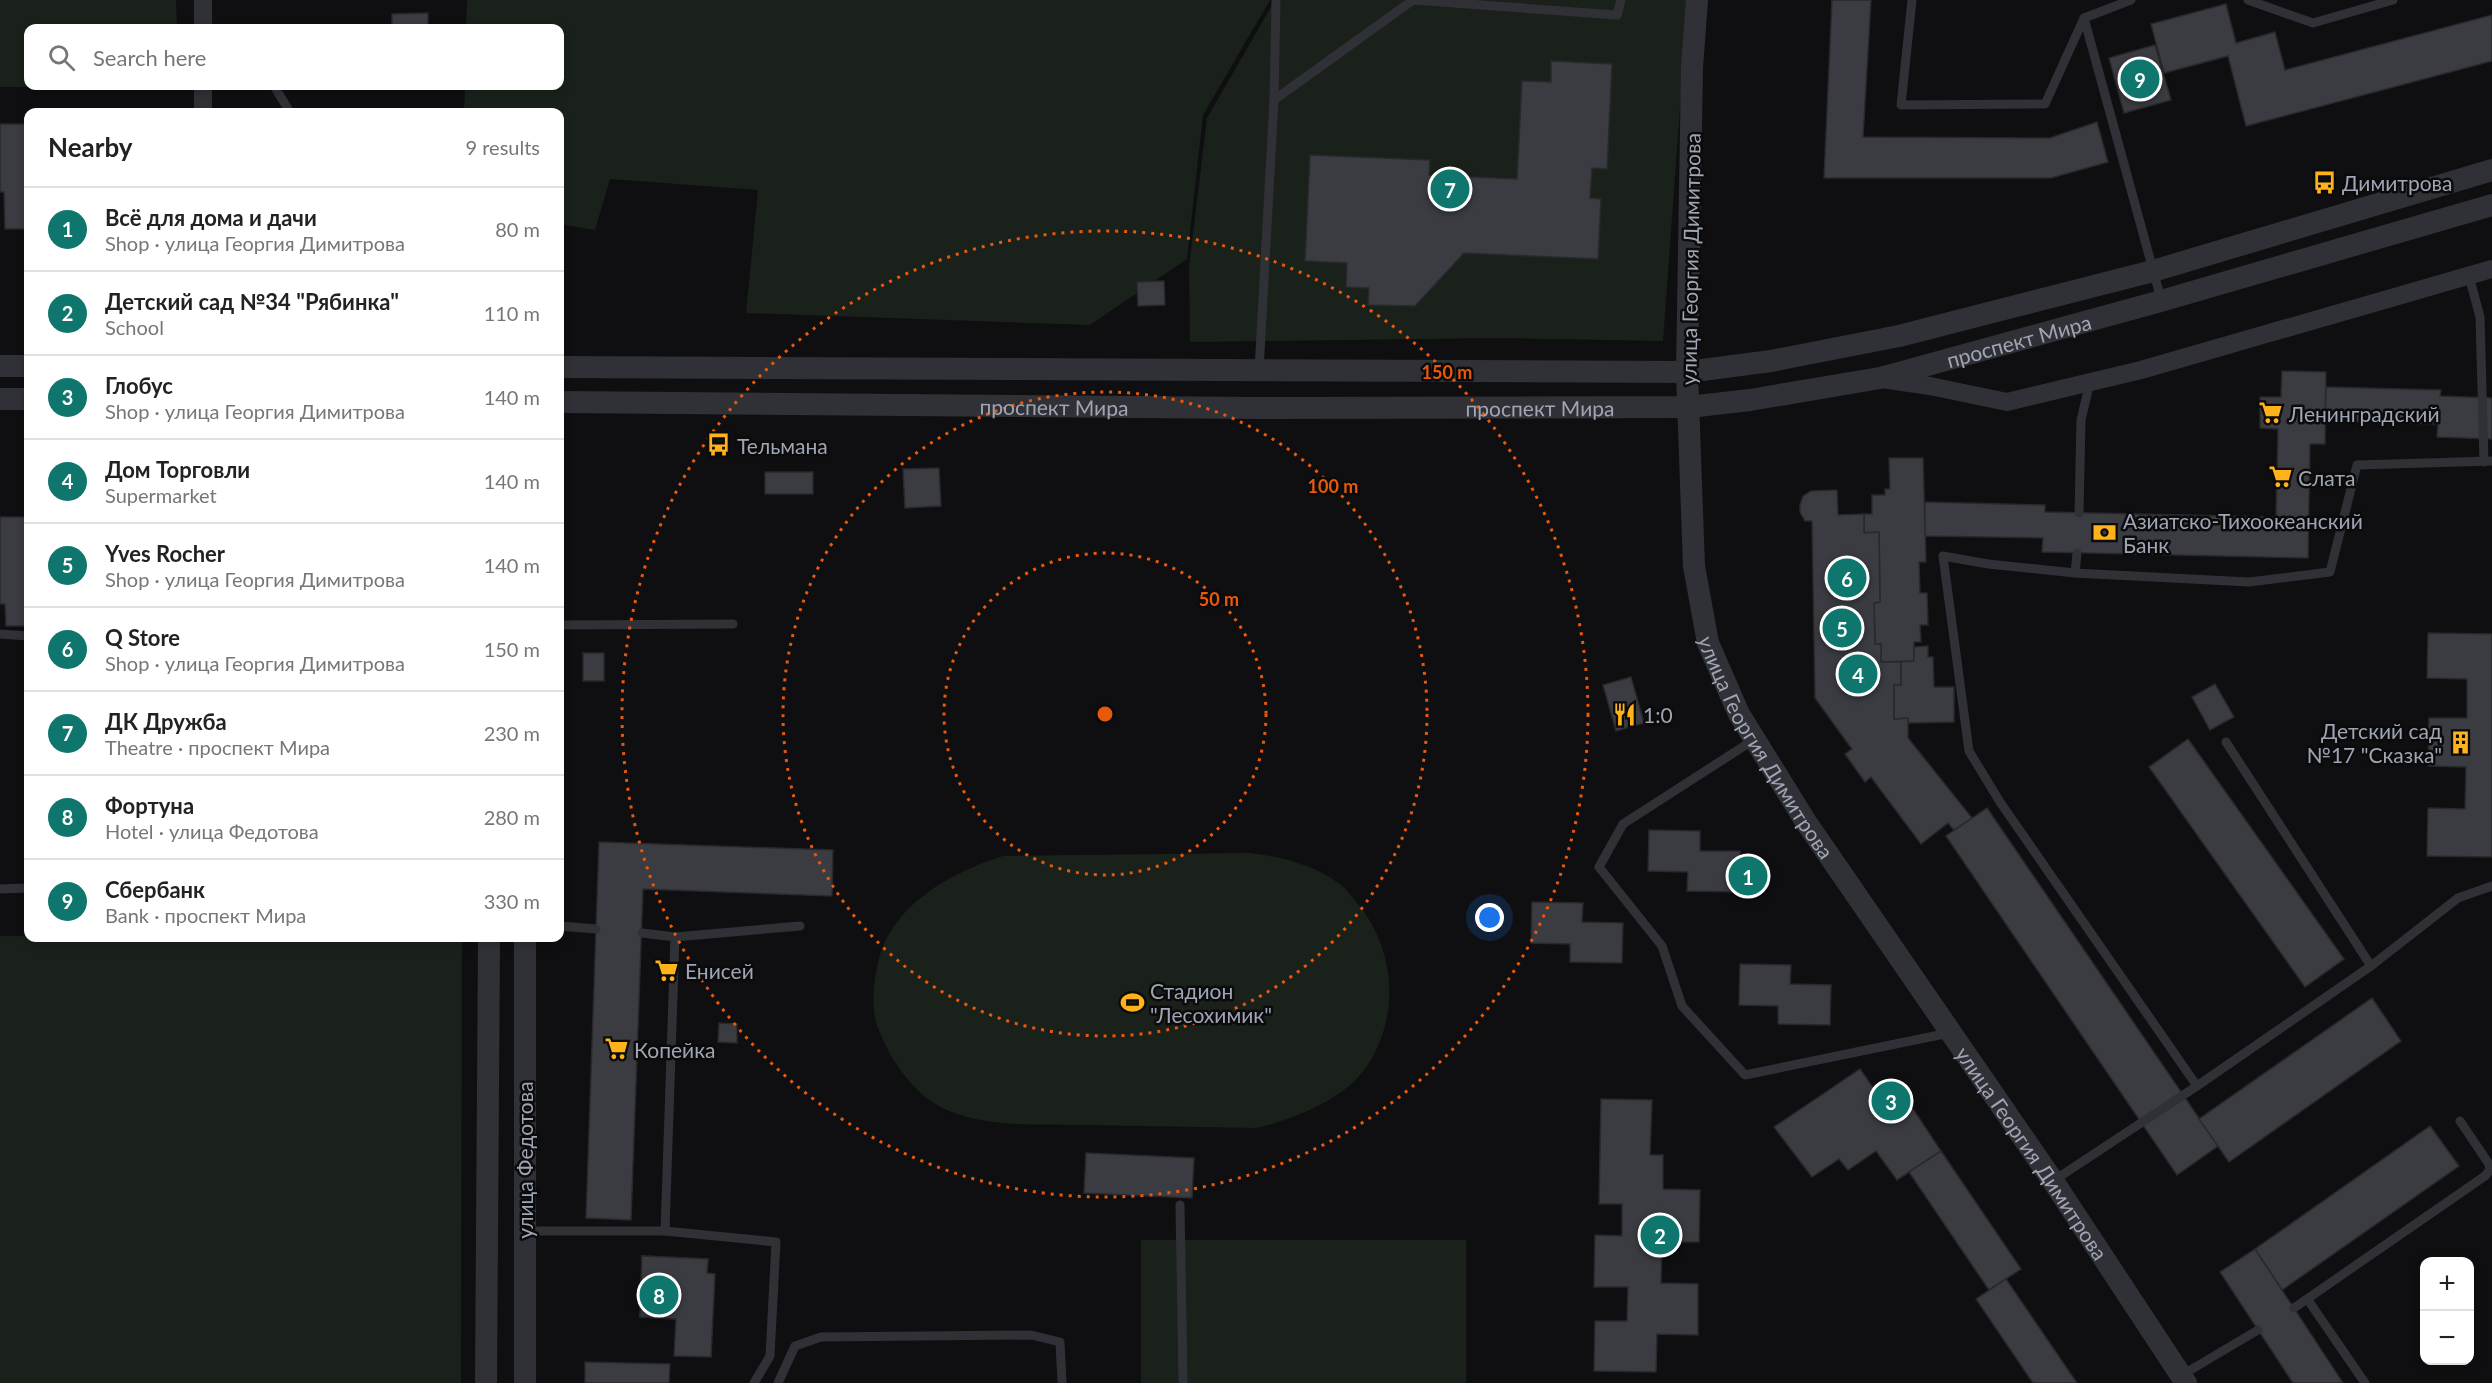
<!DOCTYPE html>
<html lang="en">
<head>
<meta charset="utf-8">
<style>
	body { margin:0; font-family:Lato,sans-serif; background:#f2f2f2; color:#222 }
	.controls { position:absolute; right:18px; bottom:18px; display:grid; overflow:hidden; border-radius:12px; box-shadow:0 3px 9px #0003 }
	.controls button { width:54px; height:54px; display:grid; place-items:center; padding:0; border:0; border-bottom:2px solid #e0e0e0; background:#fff; color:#222; font:30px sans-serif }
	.you { position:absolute; left:1490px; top:918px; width:21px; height:21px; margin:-15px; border:4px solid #fff; border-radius:50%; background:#1a73e8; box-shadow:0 0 0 9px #1a73e833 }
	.badge { display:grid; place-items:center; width:39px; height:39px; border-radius:50%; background:#0f766e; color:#fff; font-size:20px; font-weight:700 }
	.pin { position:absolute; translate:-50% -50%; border:3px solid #fff; box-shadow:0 2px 6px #0006 }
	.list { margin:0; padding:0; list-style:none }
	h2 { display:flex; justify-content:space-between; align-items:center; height:78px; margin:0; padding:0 24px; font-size:26px }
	h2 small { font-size:20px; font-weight:400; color:#767676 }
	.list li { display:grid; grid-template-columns:39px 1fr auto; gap:18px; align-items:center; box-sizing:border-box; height:84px; padding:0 24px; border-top:2px solid #e0e0e0 }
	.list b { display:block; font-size:22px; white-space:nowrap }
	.list p { margin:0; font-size:20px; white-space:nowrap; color:#767676 }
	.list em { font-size:20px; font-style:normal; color:#767676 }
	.icon { flex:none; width:33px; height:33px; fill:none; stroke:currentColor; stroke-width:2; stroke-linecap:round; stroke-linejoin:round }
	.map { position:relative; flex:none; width:2492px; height:1383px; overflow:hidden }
	.search { position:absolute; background:#fff; box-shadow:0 3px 9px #0003; left:24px; top:24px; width:540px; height:66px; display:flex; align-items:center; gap:15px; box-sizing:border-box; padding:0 21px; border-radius:12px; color:#767676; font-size:22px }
	.panel { position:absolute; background:#fff; box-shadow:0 3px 9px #0003; left:24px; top:108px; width:540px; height:834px; border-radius:12px }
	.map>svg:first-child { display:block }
	.green { fill:#1a211a }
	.building { fill:#3b3c42; stroke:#29292d; stroke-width:1.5 }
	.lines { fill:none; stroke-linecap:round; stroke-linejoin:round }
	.service { stroke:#303136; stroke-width:9 }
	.minor { stroke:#303136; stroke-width:18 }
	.tertiary { stroke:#303136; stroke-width:22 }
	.ring { fill:none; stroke:#e8590c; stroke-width:3; stroke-dasharray:3 6 }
	.labels { text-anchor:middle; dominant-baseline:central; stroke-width:5; stroke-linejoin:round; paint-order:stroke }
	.poi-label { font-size:21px; fill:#9fa5b4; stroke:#0b0b0c; text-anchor:start }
	.street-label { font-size:21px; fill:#9fa5b4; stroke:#0b0b0c }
	.centre { fill:#e8590c; stroke:#0b0b0c; stroke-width:3 }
	.ring-label { font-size:18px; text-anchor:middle; font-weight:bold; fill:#e8590c; stroke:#0b0b0c; stroke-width:5; stroke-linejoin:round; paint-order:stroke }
</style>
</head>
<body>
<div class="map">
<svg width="2492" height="1383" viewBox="0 0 2492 1383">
	<rect width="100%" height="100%" fill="#0f0f11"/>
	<g class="green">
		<path d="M0 0H176L177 28H28V86L177 87H0Z"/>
		<path d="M467 0H1270L1203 115 1187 259 1090 325 746 313 758 190 610 179 595 230 560 224V112H464L465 86H560V28H466Z"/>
		<path d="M1275 0H1688L1663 341 1497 338 1190 342 1189 267 1207 118Z"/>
		<path d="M1250 853C1282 857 1312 864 1340 884 1347 889 1352 898 1358 904 1395 949 1400 1013 1369 1063 1347 1099 1296 1118 1257 1128 1199 1127 1141 1126 1084 1125 1039 1124 991 1128 949 1111 914 1097 887 1056 876 1022 871 1005 874 980 878 963 891 905 950 873 1003 856Z"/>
		<path d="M0 936 462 938 461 1383H0Z"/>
		<rect x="1141" y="1240" width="325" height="143"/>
	</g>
	<g class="building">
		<path d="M1832 0H1871L1863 137 2050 138 2097 122 2108 162 2051 178H1824Z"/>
		<path d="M2226 4 2236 43 2275 32 2285 70 2492 15V61L2246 126 2228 56 2164 73 2151 24Z"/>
		<path d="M428 13V28H392V14Z"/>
		<path d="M2155 45 2171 100 2124 113 2109 58Z"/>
		<path d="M1551 61 1612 64 1607 169 1592 168 1590 198 1601 199 1598 259 1464 253 1415 306 1368 305 1369 288 1346 287 1347 263 1305 261 1310 155 1430 160 1429 175 1517 179 1522 81 1551 82Z"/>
		<path d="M0 124H28V229H5L4 192H0Z"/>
		<path d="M1164 281 1165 305 1138 306 1137 282Z"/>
		<path d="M2282 371 2326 372 2325 444H2310L2308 558 2042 552 2043 538 1924 536 1925 502 2045 505V512L2276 517 2278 429 2260 428V397H2281Z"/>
		<path d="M2326 387 2441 390 2440 396 2492 398V439L2437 437 2438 424 2325 421Z"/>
		<path d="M1889 458H1923L1926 562H1919L1920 593H1927L1928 625H1920L1921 642H1914V661L1881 662V644H1875L1874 603 1880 602 1879 532 1864 533V514H1872V495H1885V489H1890Z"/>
		<path d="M939 468 941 506 905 508 903 469Z"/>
		<rect x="765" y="472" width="48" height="22"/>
		<path d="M1837 490 1838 515 1864 514V533L1879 532 1880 602 1874 603 1875 644H1881V662H1901V685H1894V719L1908 718V738L1972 818 1954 830 1948 823 1921 844 1871 777 1865 782 1845 754 1852 749 1815 698 1812 521H1805L1800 512V505L1803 496 1811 491Z"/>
		<path d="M0 517H28V626H6L5 604H0Z"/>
		<path d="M2428 633 2492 634V857L2427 856 2428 808 2465 809 2466 767 2428 766 2429 718H2467V679L2427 678Z"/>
		<path d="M1928 646V657H1933L1934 687H1954V722L1908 723V718L1894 719V685H1901V662L1914 661V647Z"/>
		<rect x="583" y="653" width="21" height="28"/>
		<path d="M1631 677 1644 723 1616 731 1603 685Z"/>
		<path d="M2215 684 2234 717 2210 730 2192 697Z"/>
		<path d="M2188 739 2344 959 2305 987 2149 767Z"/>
		<path d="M1987 808 2218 1146 2177 1175 1946 836Z"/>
		<path d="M1649 830 1700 831V851H1740L1739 892 1687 891 1688 872 1648 871Z"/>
		<path d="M599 842 833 850 832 896 643 889 631 1220 586 1218Z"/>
		<path d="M1532 902 1583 903 1582 922 1623 923 1622 963 1570 962V944L1531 943Z"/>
		<path d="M1740 964 1791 965 1790 984 1831 985 1830 1025 1778 1024V1006L1739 1005Z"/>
		<path d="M2372 998 2401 1041 2229 1162 2199 1119Z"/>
		<path d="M719 1023 737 1024V1043L718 1042Z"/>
		<path d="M1860 1069 1883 1102 1911 1106 1941 1151 1897 1180 1876 1151 1848 1170 1839 1159 1812 1177 1774 1127Z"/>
		<path d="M1601 1099 1652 1100 1650 1155H1663V1189L1700 1190 1699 1242H1662L1661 1283 1698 1284V1335L1657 1334 1656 1372 1594 1371 1595 1321H1627L1628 1287H1594L1595 1235 1622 1236V1204H1599Z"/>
		<path d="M2430 1126 2459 1166 2282 1290 2255 1249Z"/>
		<path d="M1941 1151 2021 1269 1989 1290 1909 1172Z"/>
		<path d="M1086 1153 1194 1158 1192 1198 1084 1193Z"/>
		<path d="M2255 1249 2343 1383H2293L2220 1272Z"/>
		<path d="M642 1256 708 1259 707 1273 678 1272 676 1319 640 1317Z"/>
		<path d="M642 1256 708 1259 707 1273 715 1274 711 1357 674 1356 676 1319 640 1317Z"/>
		<path d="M2006 1279 2077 1383H2033L1976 1299Z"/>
		<path d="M585 1362 670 1364 669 1383H585Z"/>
	</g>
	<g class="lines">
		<g class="service">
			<path d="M1912 0 1901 105 2045 104 2084 18 2131 0"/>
			<path d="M2248 0 2313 23 2393 0"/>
			<path d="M2084 18 2161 299"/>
			<path d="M274 86 290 112"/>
			<path d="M1274 100 1276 0"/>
			<path d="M2469 276 2480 317 2484 462"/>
			<path d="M1259 370 1274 100 1413 0 1617 15 1621 0"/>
			<path d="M2079 513 2081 420 2090 382"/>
			<path d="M2075 573 2249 582 2330 572 2357 465 2492 461"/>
			<path d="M560 625 733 624"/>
			<path d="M0 634 28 636"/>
			<path d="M1755 739 1623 824 1599 867 1662 946 1682 1006 1745 1075 1949 1033"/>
			<path d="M0 889 28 888"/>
			<path d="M560 926 596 929"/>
			<path d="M642 933 675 937 665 1231 776 1242 770 1356 754 1383"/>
			<path d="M675 937 800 926"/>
			<path d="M2371 966 2458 898 2492 886"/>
			<path d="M2197 1086 2371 966 2226 742"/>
			<path d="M2053 1181 2197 1086 2000 802 1969 751 1943 556 1988 564 2075 573 2077 553"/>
			<path d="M1180 1205 1183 1383"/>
			<path d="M526 1231H665"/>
			<path d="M2308 1300 2365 1383"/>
			<path d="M2294 1308 2485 1176 2490 1170 2489 1164 2460 1121"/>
			<path d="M2182 1375 2258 1330"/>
			<path d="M778 1383 795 1346 821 1337 1031 1335 1060 1342 1062 1383"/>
		</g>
		<g class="minor">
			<path d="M203 28V0"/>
			<path d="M203 112V86"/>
			<path d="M1882 379 1930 386 2007 402 2141 370 2492 269"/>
		</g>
		<g class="tertiary">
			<path id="s1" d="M1697 0 1692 68 1687 372 1694 566 1708 643 1739 714 1806 822 2053 1181 2186 1383"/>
			<path d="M0 366H28"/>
			<path d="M560 367 1687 372 1771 361 1899 336 2153 271 2492 170"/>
			<path d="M0 399H28"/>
			<path id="s2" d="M560 402 1257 408 1689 407 1750 400 1880 378 2161 301 2492 205"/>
			<path d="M486 1383 489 938"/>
			<path d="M525 1383V938"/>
		</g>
	</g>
	<g class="ring">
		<circle cx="1105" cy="714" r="161"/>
		<circle cx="1105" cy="714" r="322"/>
		<circle cx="1105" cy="714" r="483"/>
	</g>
	<defs>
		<symbol id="bus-bare" viewBox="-9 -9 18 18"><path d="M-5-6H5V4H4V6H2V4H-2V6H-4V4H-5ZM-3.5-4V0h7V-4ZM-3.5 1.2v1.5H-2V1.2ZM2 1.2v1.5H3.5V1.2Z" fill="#ffb21a" stroke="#0b0b0c" stroke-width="2.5" paint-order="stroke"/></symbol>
		<symbol id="supermarket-bare" viewBox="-9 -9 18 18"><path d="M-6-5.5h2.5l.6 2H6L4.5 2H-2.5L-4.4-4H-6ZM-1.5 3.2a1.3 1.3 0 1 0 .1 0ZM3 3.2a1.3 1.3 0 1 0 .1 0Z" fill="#ffb21a" stroke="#0b0b0c" stroke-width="2.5" paint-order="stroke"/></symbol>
		<symbol id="bank-bare" viewBox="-9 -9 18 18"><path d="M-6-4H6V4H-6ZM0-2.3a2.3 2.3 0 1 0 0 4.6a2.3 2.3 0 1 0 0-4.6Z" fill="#ffb21a" stroke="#0b0b0c" stroke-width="2.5" paint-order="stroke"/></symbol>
		<symbol id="restaurant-bare" viewBox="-9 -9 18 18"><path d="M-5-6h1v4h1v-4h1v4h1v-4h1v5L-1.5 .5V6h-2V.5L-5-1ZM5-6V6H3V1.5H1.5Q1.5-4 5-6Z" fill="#ffb21a" stroke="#0b0b0c" stroke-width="2.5" paint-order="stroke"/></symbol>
		<symbol id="building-bare" viewBox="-9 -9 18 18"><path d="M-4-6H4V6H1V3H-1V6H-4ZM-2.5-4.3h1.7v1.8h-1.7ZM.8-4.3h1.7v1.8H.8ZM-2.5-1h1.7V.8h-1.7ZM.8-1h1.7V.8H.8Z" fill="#ffb21a" stroke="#0b0b0c" stroke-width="2.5" paint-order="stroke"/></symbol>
		<symbol id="stadium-bare" viewBox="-9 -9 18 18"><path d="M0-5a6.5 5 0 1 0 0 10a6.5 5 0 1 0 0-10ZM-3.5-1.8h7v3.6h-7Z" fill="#ffb21a" stroke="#0b0b0c" stroke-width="2.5" paint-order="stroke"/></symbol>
	</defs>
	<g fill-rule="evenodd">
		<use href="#bus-bare" x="2308" y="166" width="33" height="33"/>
		<use href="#supermarket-bare" x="2254" y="396" width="33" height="33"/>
		<use href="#bus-bare" x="702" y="428" width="33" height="33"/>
		<use href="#supermarket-bare" x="2264" y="460" width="33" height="33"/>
		<use href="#bank-bare" x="2088" y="516" width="33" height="33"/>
		<use href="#restaurant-bare" x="1608" y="698" width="33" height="33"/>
		<use href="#building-bare" x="2444" y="726" width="33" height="33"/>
		<use href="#supermarket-bare" x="650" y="954" width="33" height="33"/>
		<use href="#stadium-bare" x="1116" y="986" width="33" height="33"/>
		<use href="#supermarket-bare" x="600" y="1032" width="33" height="33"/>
	</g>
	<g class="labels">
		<g class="poi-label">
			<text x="2342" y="182">Димитрова</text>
			<text x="2289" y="413">Ленинградский</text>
			<text x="737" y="445">Тельмана</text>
			<text x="2298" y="477">Слата</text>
			<text x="2123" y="520">Азиатско-Тихоокеанский<tspan x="2123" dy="24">Банк</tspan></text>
			<text x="1643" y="714">1:0</text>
			<text x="2442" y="730" text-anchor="end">Детский сад<tspan x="2442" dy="24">№17 "Сказка"</tspan></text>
			<text x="685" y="970">Енисей</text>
			<text x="1150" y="990">Стадион<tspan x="1150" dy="24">"Лесохимик"</tspan></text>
			<text x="634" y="1049">Копейка</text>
		</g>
		<g class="street-label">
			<text transform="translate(1690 259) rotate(-89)">улица Георгия Димитрова</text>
			<text stroke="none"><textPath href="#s2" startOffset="1466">проспект Мира</textPath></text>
			<text stroke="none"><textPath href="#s2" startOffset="494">проспект Мира</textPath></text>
			<text stroke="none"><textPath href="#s2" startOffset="980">проспект Мира</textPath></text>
			<text stroke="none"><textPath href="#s1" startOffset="764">улица Георгия Димитрова</textPath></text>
			<text stroke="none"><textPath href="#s1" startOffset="1250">улица Георгия Димитрова</textPath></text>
			<text transform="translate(524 1160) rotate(-90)">улица Федотова</text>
		</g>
	</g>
	<circle cx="1105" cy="714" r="9" class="centre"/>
	<g class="ring-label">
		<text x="1447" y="379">150 m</text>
		<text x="1333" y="493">100 m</text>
		<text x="1219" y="606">50 m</text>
	</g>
</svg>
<div class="controls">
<button>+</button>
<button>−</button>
</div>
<div class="you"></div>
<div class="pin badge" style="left:1748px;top:876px">1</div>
<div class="pin badge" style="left:1660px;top:1235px">2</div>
<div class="pin badge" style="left:1891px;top:1101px">3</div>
<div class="pin badge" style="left:1858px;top:674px">4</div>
<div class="pin badge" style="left:1842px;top:628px">5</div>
<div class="pin badge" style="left:1847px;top:578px">6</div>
<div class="pin badge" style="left:1450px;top:189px">7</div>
<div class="pin badge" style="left:659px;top:1295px">8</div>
<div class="pin badge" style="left:2140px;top:79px">9</div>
<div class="search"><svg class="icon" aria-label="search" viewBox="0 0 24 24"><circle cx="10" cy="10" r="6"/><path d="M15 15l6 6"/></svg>Search here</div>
<section class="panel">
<h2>Nearby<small>9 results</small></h2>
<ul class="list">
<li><span class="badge">1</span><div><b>Всё для дома и дачи</b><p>Shop · улица Георгия Димитрова</p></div><em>80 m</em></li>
<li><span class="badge">2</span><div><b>Детский сад №34 &quot;Рябинка&quot;</b><p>School</p></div><em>110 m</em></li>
<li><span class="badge">3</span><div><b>Глобус</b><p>Shop · улица Георгия Димитрова</p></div><em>140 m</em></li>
<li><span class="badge">4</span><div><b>Дом Торговли</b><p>Supermarket</p></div><em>140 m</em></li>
<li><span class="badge">5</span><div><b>Yves Rocher</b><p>Shop · улица Георгия Димитрова</p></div><em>140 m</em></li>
<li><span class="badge">6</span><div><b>Q Store</b><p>Shop · улица Георгия Димитрова</p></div><em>150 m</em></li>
<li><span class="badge">7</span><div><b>ДК Дружба</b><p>Theatre · проспект Мира</p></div><em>230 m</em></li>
<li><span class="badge">8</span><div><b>Фортуна</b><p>Hotel · улица Федотова</p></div><em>280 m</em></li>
<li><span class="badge">9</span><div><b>Сбербанк</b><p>Bank · проспект Мира</p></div><em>330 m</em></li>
</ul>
</section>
</div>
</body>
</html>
